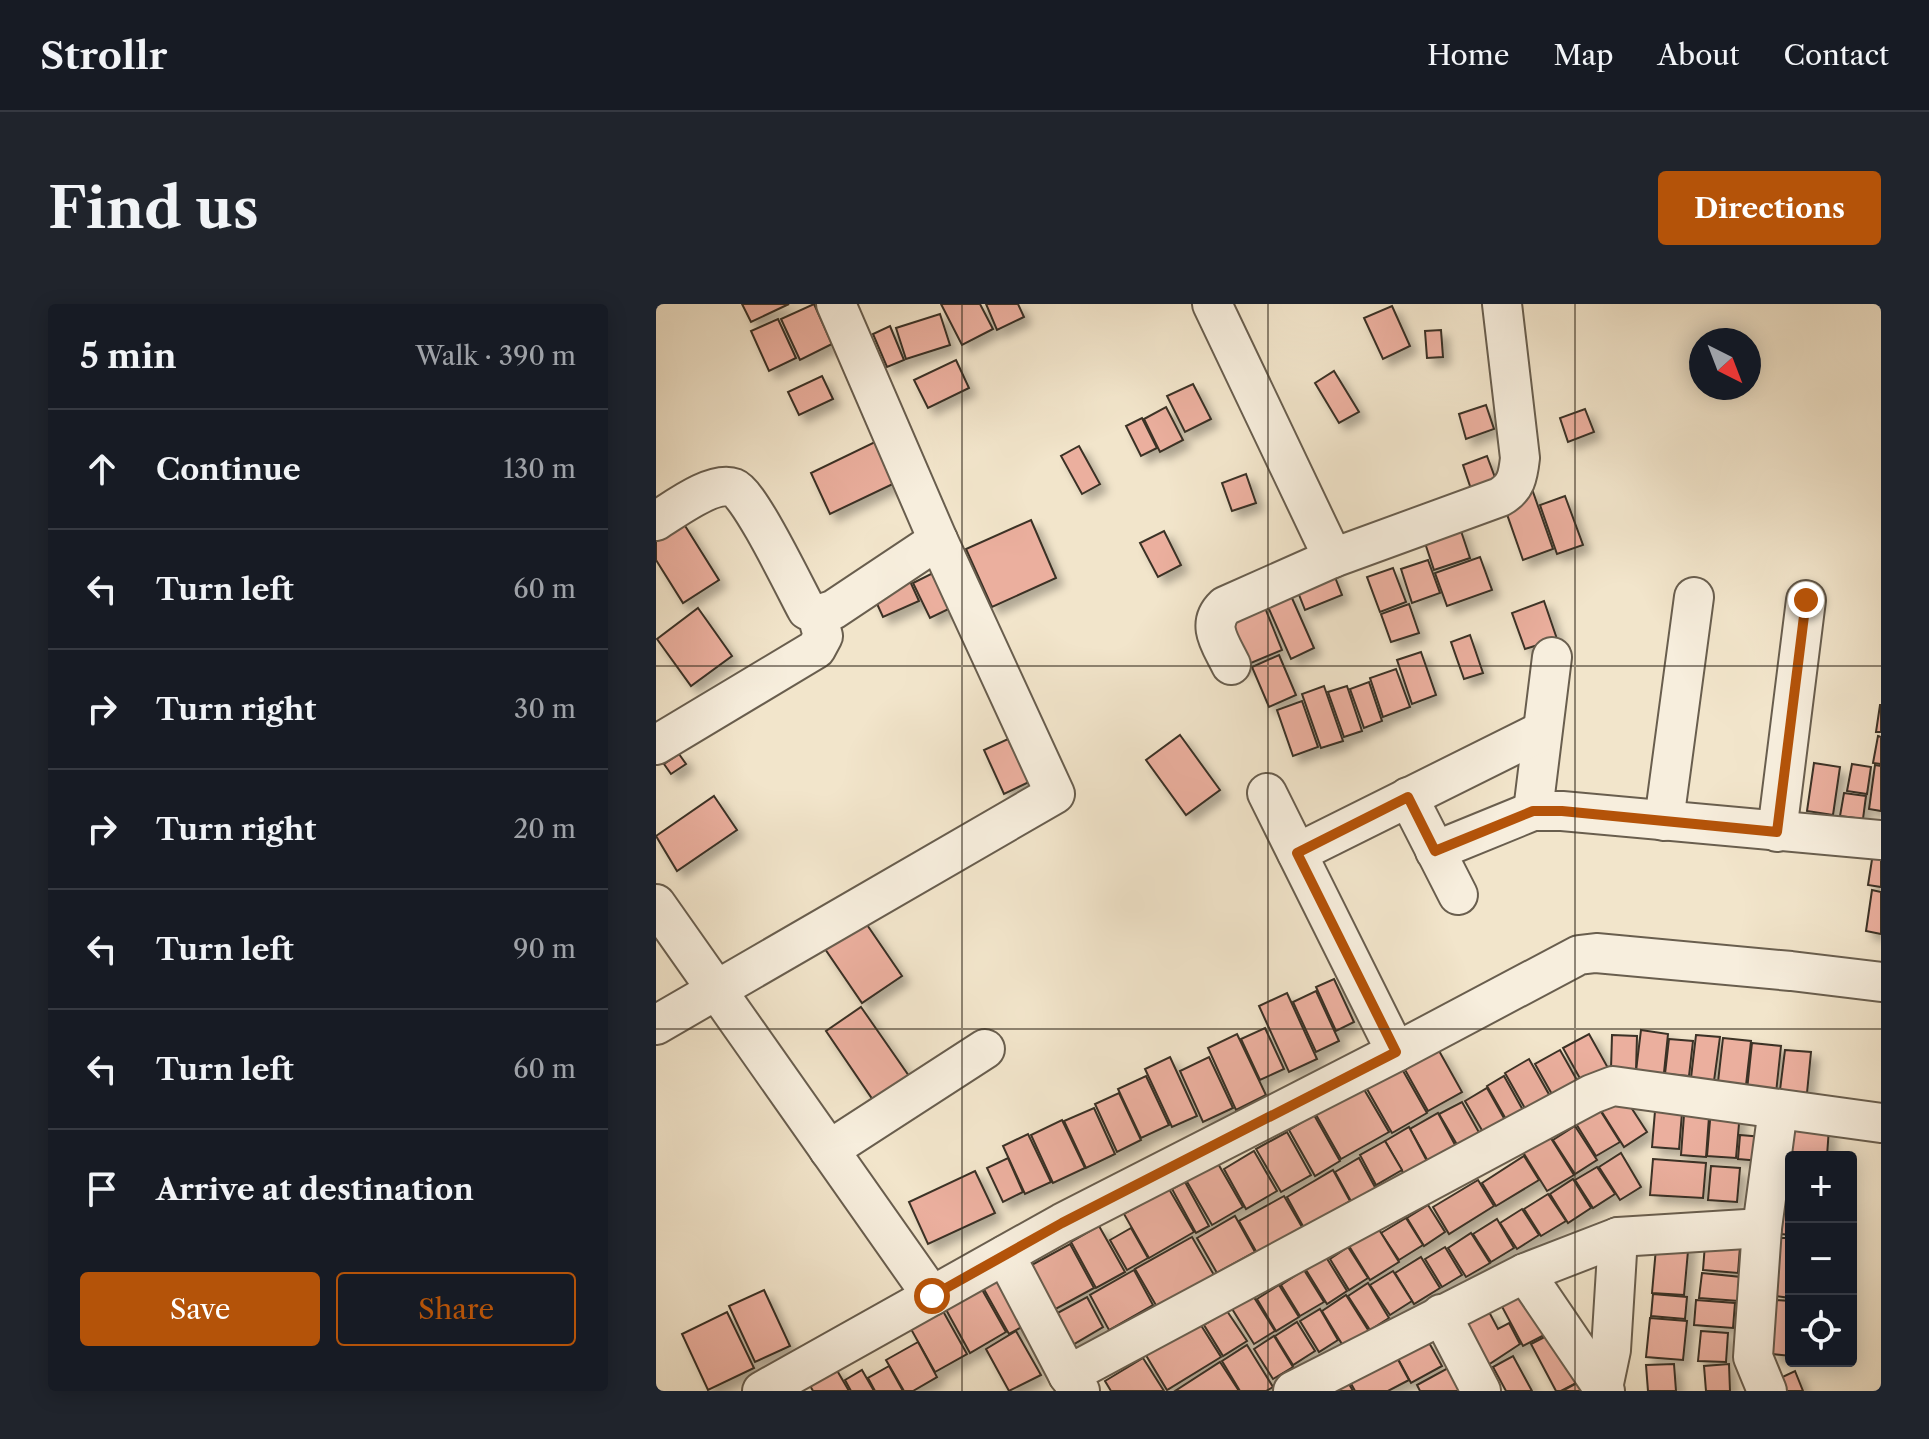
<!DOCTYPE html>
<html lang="en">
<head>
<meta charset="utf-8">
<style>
	body { margin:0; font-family:"Libre Caslon Text",serif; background:#20242c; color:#f1f3f6 }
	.controls { position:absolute; right:24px; bottom:24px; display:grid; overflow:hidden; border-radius:8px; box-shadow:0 4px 20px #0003 }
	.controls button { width:72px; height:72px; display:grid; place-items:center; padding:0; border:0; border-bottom:2px solid #363941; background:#171b24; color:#f1f3f6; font:40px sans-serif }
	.compass { position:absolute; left:1033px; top:24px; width:72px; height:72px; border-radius:50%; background:#171b24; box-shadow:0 4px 20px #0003; rotate:138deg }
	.stop { position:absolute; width:24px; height:24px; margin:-18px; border:6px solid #b45309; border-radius:50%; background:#fff }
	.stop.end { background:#b45309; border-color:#fff; box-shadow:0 2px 8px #0008 }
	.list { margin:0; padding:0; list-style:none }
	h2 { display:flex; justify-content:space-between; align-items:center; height:104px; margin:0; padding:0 32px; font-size:34px }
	h2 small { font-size:26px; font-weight:400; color:#9ea1a6 }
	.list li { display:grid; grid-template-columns:52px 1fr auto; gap:24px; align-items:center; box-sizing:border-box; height:120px; padding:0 32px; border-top:2px solid #363941 }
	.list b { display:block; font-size:30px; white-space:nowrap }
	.list em { font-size:26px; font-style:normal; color:#9ea1a6 }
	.actions { display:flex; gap:16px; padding:24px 32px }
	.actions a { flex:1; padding:18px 0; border:2px solid #b45309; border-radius:8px; text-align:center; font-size:28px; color:#b45309 }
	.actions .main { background:#b45309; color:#fff }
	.icon { flex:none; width:44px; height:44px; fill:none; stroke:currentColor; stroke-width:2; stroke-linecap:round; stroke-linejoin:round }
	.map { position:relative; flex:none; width:1225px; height:1087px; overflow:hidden; border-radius:8px }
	header { display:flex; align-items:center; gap:48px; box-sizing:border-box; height:112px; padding:0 40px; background:#171b24; border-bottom:2px solid #363941 }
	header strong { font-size:38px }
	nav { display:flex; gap:44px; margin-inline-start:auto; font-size:28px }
	.intro { display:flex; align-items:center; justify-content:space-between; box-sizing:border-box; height:192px; padding:0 48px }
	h1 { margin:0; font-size:56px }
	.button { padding:20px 36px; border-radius:8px; background:#b45309; color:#fff; font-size:28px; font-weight:700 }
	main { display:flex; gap:48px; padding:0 48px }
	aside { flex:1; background:#171b24; border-radius:8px; box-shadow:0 4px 20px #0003 }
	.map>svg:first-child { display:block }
	.building { fill:#ebaf9e; stroke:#3b3125; stroke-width:2; filter:url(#shadow) }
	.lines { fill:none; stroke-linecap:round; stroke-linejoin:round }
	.minor-casing { stroke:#695e4e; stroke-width:42 }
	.minor { stroke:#f7eedd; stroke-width:38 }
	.route { stroke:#b45309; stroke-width:10 }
	.grid { fill:none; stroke:#3b3125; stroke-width:2; stroke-opacity:0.55 }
</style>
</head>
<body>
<header>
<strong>Strollr</strong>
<nav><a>Home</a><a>Map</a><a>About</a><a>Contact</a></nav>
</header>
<div class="intro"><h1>Find us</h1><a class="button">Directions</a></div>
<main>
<aside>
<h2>5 min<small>Walk · 390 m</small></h2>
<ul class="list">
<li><svg class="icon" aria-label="ahead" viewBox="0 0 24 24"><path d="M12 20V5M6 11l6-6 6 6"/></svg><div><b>Continue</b></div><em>130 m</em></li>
<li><svg class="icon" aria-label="left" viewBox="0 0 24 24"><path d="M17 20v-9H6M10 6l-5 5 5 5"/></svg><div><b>Turn left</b></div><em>60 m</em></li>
<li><svg class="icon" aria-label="right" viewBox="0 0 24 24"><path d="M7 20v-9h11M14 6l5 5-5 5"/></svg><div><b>Turn right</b></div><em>30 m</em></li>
<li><svg class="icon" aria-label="right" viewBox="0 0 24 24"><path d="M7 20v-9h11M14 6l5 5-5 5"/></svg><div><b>Turn right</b></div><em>20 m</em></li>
<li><svg class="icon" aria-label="left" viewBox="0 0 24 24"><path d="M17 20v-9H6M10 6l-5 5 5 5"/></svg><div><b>Turn left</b></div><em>90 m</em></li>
<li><svg class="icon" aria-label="left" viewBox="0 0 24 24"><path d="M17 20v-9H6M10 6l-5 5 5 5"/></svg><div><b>Turn left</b></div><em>60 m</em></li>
<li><svg class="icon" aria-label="arrive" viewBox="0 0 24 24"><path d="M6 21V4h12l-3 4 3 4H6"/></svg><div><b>Arrive at destination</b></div></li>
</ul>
<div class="actions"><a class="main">Save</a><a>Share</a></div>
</aside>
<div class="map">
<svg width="1225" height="1087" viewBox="0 0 1225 1087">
	<defs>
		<filter id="shadow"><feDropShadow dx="7" dy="7" stdDeviation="4" flood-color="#0004"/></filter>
	</defs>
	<rect width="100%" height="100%" fill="#f2e5cb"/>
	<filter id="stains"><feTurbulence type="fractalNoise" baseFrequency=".0025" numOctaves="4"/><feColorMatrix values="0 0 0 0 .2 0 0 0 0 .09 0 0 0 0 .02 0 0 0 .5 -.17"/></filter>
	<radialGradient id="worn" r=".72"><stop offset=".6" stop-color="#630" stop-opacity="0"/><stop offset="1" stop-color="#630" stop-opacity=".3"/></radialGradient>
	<g class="building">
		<path d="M86 0H133L95 18Z"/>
		<path d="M158 0 176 40 144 56 125 15Z"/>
		<path d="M285 0H324L337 25 306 41Z"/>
		<path d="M330 0H362L368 13 341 26Z"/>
		<path d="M736 2 754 42 727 55 708 14Z"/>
		<path d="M284 10 294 41 250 55 240 24Z"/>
		<path d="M122 15 140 54 113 67 95 27Z"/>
		<path d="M234 22 248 56 231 63 217 30Z"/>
		<path d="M785 26 787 53 771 54 769 27Z"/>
		<path d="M300 56 313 84 272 104 258 76Z"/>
		<path d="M678 67 703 108 683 119 659 79Z"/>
		<path d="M166 72 177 95 143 111 132 88Z"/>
		<path d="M537 80 555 115 529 128 511 92Z"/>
		<path d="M830 101 838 125 810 135 803 110Z"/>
		<path d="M510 103 527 136 504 148 488 115Z"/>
		<path d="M929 105 938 128 912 138 904 114Z"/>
		<path d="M486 114 501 144 485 152 470 122Z"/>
		<path d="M221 137 241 178 174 210 155 169Z"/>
		<path d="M423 142 444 180 426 190 405 152Z"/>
		<path d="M831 152 841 179 816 188 807 161Z"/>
		<path d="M590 170 600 199 576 207 566 179Z"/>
		<path d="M876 185 897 245 867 256 846 196Z"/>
		<path d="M909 192 927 241 901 250 884 201Z"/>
		<path d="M375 216 400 274 336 303 310 245Z"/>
		<path d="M26 217 63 276 27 299 0 256V233Z"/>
		<path d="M803 221 814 254 778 266 767 233Z"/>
		<path d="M508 227 525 261 502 273 484 239Z"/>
		<path d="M824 253 836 286 791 302 779 269Z"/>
		<path d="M772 256 784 289 756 299 745 265Z"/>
		<path d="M675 263 686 291 649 306 638 278Z"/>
		<path d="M287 264 305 299 274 314 257 279Z"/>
		<path d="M737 264 750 298 724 308 711 273Z"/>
		<path d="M253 275 263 297 227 313 217 291Z"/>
		<path d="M632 285 658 344 635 355 609 296Z"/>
		<path d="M888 297 901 335 869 345 856 309Z"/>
		<path d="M607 299 626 346 583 364 564 316Z"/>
		<path d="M753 300 763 329 735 338 725 310Z"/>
		<path d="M42 304 76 352 35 382 1 335Z"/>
		<path d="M814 331 827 369 808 375 795 338Z"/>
		<path d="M765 348 780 391 756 400 741 356Z"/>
		<path d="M623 351 640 391 613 403 596 363Z"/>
		<path d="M740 365 754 403 727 413 714 374Z"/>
		<path d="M713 378 726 417 708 424 694 385Z"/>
		<path d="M668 382 687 437 665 444 646 390Z"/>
		<path d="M691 382 706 427 688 433 672 388Z"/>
		<path d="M646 397 662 443 637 452 621 406Z"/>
		<path d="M1224 401H1225V428H1220Z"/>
		<path d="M524 431 564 486 530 511 490 456Z"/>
		<path d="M1222 432 1225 433V460L1217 459Z"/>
		<path d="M352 435 373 478 348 490 328 446Z"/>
		<path d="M23 450 30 460 15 470 8 460Z"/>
		<path d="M1158 459 1184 463 1177 511 1151 507Z"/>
		<path d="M1196 460 1215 463 1211 490 1191 487Z"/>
		<path d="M1219 461 1225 462V507L1213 505Z"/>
		<path d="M1188 489 1210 492 1207 515 1184 512Z"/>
		<path d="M58 492 81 526 21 567 0 532Z"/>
		<path d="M1217 549 1225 550V583L1212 581Z"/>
		<path d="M1216 586 1225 588V630L1210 627Z"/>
		<path d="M207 615 246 672 206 699 167 642Z"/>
		<path d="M678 675 698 718 680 727 660 683Z"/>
		<path d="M660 687 683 737 660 748 637 698Z"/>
		<path d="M631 689 661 755 633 768 603 702Z"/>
		<path d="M205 703 253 772 217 796 170 727Z"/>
		<path d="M609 724 628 765 604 776 585 735Z"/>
		<path d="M985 726 1012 730 1007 778 979 775Z"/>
		<path d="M581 730 610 791 580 806 552 744Z"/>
		<path d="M933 730 952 764 926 778 907 744Z"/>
		<path d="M956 731 981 732 980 766 955 765Z"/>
		<path d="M1040 731 1064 733 1058 777 1035 774Z"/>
		<path d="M1067 734 1095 737 1090 781 1062 778Z"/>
		<path d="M1013 735 1037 737 1033 772 1009 770Z"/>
		<path d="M1096 739 1125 742 1120 789 1091 786Z"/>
		<path d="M782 745 806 788 772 807 748 764Z"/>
		<path d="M904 746 922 778 897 792 879 760Z"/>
		<path d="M1129 746 1155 748 1151 789 1124 786Z"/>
		<path d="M514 753 541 812 516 823 489 765Z"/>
		<path d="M553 753 577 804 547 818 524 767Z"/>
		<path d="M873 755 899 801 875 815 849 769Z"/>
		<path d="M746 765 771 809 736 829 711 785Z"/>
		<path d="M490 772 513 821 485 834 462 785Z"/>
		<path d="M848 772 868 808 851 817 831 782Z"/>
		<path d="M706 782 733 828 685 855 659 809Z"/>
		<path d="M831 784 849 816 827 828 809 797Z"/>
		<path d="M463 789 485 836 461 848 439 800Z"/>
		<path d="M967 791 991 828 968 843 944 805Z"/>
		<path d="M806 798 825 832 803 844 783 810Z"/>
		<path d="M942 803 964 838 940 852 919 818Z"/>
		<path d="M438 804 459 850 430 864 408 817Z"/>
		<path d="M1055 805 1084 808 1080 854 1051 852Z"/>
		<path d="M999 807 1026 809 1023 845 996 843Z"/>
		<path d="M782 809 805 852 778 868 754 825Z"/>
		<path d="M658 811 684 857 659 872 633 826Z"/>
		<path d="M1028 811 1053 813 1050 853 1025 851Z"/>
		<path d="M406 816 429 864 397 879 375 831Z"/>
		<path d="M1132 820 1173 824 1171 852 1129 849Z"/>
		<path d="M919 822 941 856 919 870 897 836Z"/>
		<path d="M753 823 772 859 749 872 729 837Z"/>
		<path d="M631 828 655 871 625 888 600 845Z"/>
		<path d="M891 828 918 871 891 887 865 845Z"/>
		<path d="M372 830 395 878 369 890 347 842Z"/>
		<path d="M1084 831 1107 833 1105 857 1082 855Z"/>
		<path d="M729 837 746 866 720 881 704 851Z"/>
		<path d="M598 847 621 887 590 905 568 865Z"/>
		<path d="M965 849 985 883 964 896 943 863Z"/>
		<path d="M868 852 883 876 840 902 826 879Z"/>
		<path d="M352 854 367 888 347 898 331 864Z"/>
		<path d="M703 854 720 885 696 899 679 868Z"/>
		<path d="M997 855 1050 859 1047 894 994 891Z"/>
		<path d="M561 858 587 903 556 921 530 876Z"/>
		<path d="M1055 862 1084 864 1081 898 1052 896Z"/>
		<path d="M941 863 959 890 937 904 919 876Z"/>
		<path d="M677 866 694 897 648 924 631 893Z"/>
		<path d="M319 867 339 909 272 940 253 898Z"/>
		<path d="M917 875 935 904 912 919 894 890Z"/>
		<path d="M822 876 838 902 793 930 777 903Z"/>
		<path d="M529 878 553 922 540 929 516 885Z"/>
		<path d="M1128 883H1135V931L1124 930Z"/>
		<path d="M513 885 538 928 493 954 468 910Z"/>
		<path d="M892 890 910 917 885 932 868 905Z"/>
		<path d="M628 892 646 923 601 949 583 917Z"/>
		<path d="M772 901 789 928 768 942 751 914Z"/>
		<path d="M866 905 883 931 861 945 844 919Z"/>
		<path d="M579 912 599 948 561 969 541 934Z"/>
		<path d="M750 914 767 941 743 956 725 929Z"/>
		<path d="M841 915 858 944 835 958 817 930Z"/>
		<path d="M443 922 469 968 440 984 415 938Z"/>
		<path d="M475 924 492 954 471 966 454 936Z"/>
		<path d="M722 924 743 958 714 976 693 942Z"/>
		<path d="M815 929 834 959 810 973 792 944Z"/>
		<path d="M536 933 558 971 501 1003 479 965Z"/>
		<path d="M1001 933 1033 936 1028 991 996 989Z"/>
		<path d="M1124 934H1135V994L1119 992Z"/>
		<path d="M414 940 438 984 396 1007 372 963Z"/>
		<path d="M1049 940 1084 943 1082 969 1047 966Z"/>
		<path d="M692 943 712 974 693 986 674 955Z"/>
		<path d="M789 943 806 971 786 983 769 955Z"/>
		<path d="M670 953 691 987 671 1000 650 966Z"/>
		<path d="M765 953 784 984 758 1000 739 969Z"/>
		<path d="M478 966 497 1001 453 1026 434 991Z"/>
		<path d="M648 966 668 998 644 1012 625 981Z"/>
		<path d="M737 967 756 997 734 1011 714 981Z"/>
		<path d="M347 968 375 1018 353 1030 325 980Z"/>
		<path d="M1046 969 1085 973 1083 997 1043 994Z"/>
		<path d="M712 979 733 1014 714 1026 692 992Z"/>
		<path d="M623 981 643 1013 620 1027 601 995Z"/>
		<path d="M874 981 898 1026 867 1042 843 997Z"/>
		<path d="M324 982 350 1028 314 1049 288 1002Z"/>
		<path d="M108 986 134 1042 99 1058 73 1002Z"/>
		<path d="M594 987 619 1027 598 1040 573 1000Z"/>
		<path d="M997 990 1031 993 1029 1015 995 1012Z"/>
		<path d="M690 991 714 1029 689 1045 666 1007Z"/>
		<path d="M431 993 447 1023 413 1043 396 1012Z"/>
		<path d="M1040 996 1079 999 1077 1024 1038 1021Z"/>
		<path d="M1120 996 1135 997V1052L1116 1050Z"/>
		<path d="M283 1000 311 1050 279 1068 251 1018Z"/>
		<path d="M664 1005 682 1036 663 1048 644 1017Z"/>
		<path d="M832 1006 842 1025 853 1019 864 1040 832 1061 810 1019Z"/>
		<path d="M571 1007 591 1037 567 1052 548 1021Z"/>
		<path d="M71 1008 98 1064 52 1086 26 1030Z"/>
		<path d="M994 1014 1031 1017 1027 1056 990 1053Z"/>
		<path d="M541 1015 565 1053 511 1086 488 1048Z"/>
		<path d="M641 1018 659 1047 637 1061 619 1032Z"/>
		<path d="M902 1026 928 1075 905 1087H900L875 1040Z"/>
		<path d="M360 1027 385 1071 353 1087 330 1045Z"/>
		<path d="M1045 1027 1072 1029 1070 1058 1042 1057Z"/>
		<path d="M618 1032 637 1063 617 1075 598 1045Z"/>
		<path d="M771 1035 786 1062 755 1079 740 1051Z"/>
		<path d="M262 1038 281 1073 257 1087H248L230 1056Z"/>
		<path d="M591 1041 617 1083 610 1087H584L566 1057Z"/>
		<path d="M739 1050 753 1076 732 1087H699L692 1074Z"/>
		<path d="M857 1052 876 1087H850L837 1063Z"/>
		<path d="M487 1054 508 1087H455L449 1077Z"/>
		<path d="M564 1058 583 1087H519Z"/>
		<path d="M803 1058 818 1087H764L761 1081Z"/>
		<path d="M1018 1060 1020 1087H992L990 1061Z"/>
		<path d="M1073 1060 1074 1087H1050L1048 1062Z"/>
		<path d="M233 1062 247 1087H219L212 1074Z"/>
		<path d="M179 1063 193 1087H157L152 1078Z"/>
		<path d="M206 1066 218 1087H195L189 1076Z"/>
		<path d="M1139 1067 1147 1087H1122L1118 1077Z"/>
		<path d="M689 1073 697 1087H662Z"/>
		<path d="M932 1073 939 1087H906Z"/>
	</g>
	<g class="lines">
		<defs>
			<g id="minor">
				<path d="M556 0 677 254"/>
				<path d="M0 217C18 206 57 176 78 184 94 190 140 286 151 306L161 311 167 332 160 345 0 441"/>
				<path d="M161 311 177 306 282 236"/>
				<path d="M575 361C565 340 549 321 569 302L677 254 844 193C860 184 862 172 864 154L846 0"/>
				<path d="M611 489 740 748"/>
				<path d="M752 493 802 591"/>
				<path d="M877 507 896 353"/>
				<path d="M1008 517 1038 293"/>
				<path d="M1121 528 1150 296"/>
				<path d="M779 547 877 507H906L1225 536"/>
				<path d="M641 549 886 427"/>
				<path d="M0 600 276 992"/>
				<path d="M0 721 399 490 282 236 180 0"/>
				<path d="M173 846 329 745"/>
				<path d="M349 951 412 1071 424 1087"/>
				<path d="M869 969 949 1087"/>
				<path d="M785 1010 825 1087"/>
				<path d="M412 1071 936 790 957 782 1225 819"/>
				<path d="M947 1084 955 1046 962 933"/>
				<path d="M106 1087 406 919 740 748 923 651 940 649 1135 667 1225 678"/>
				<path d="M637 1087 869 969 962 933 1106 924"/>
				<path d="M1111 1087 1097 1053 1106 924 1122 805"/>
			</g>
		</defs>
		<use href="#minor" class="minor-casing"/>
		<use href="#minor" class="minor"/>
	</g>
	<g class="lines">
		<path class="route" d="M276 992 406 919 740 748 641 549 752 493 779 547 877 507H906L1121 528 1150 296"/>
	</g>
	<path class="grid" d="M306 0V1087M612 0V1087M919 0V1087M0 362H1225M0 725H1225"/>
	<rect width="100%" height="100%" filter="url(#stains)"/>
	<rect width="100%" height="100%" fill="url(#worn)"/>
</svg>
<div class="controls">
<button>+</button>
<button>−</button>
<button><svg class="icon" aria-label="locate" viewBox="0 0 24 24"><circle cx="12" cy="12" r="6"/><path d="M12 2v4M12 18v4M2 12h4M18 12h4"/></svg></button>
</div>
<svg class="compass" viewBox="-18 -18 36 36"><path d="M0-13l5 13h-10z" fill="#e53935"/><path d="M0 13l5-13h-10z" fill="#9ea1a6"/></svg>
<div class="stop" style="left:276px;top:992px"></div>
<div class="stop end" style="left:1150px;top:296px"></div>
</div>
</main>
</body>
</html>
